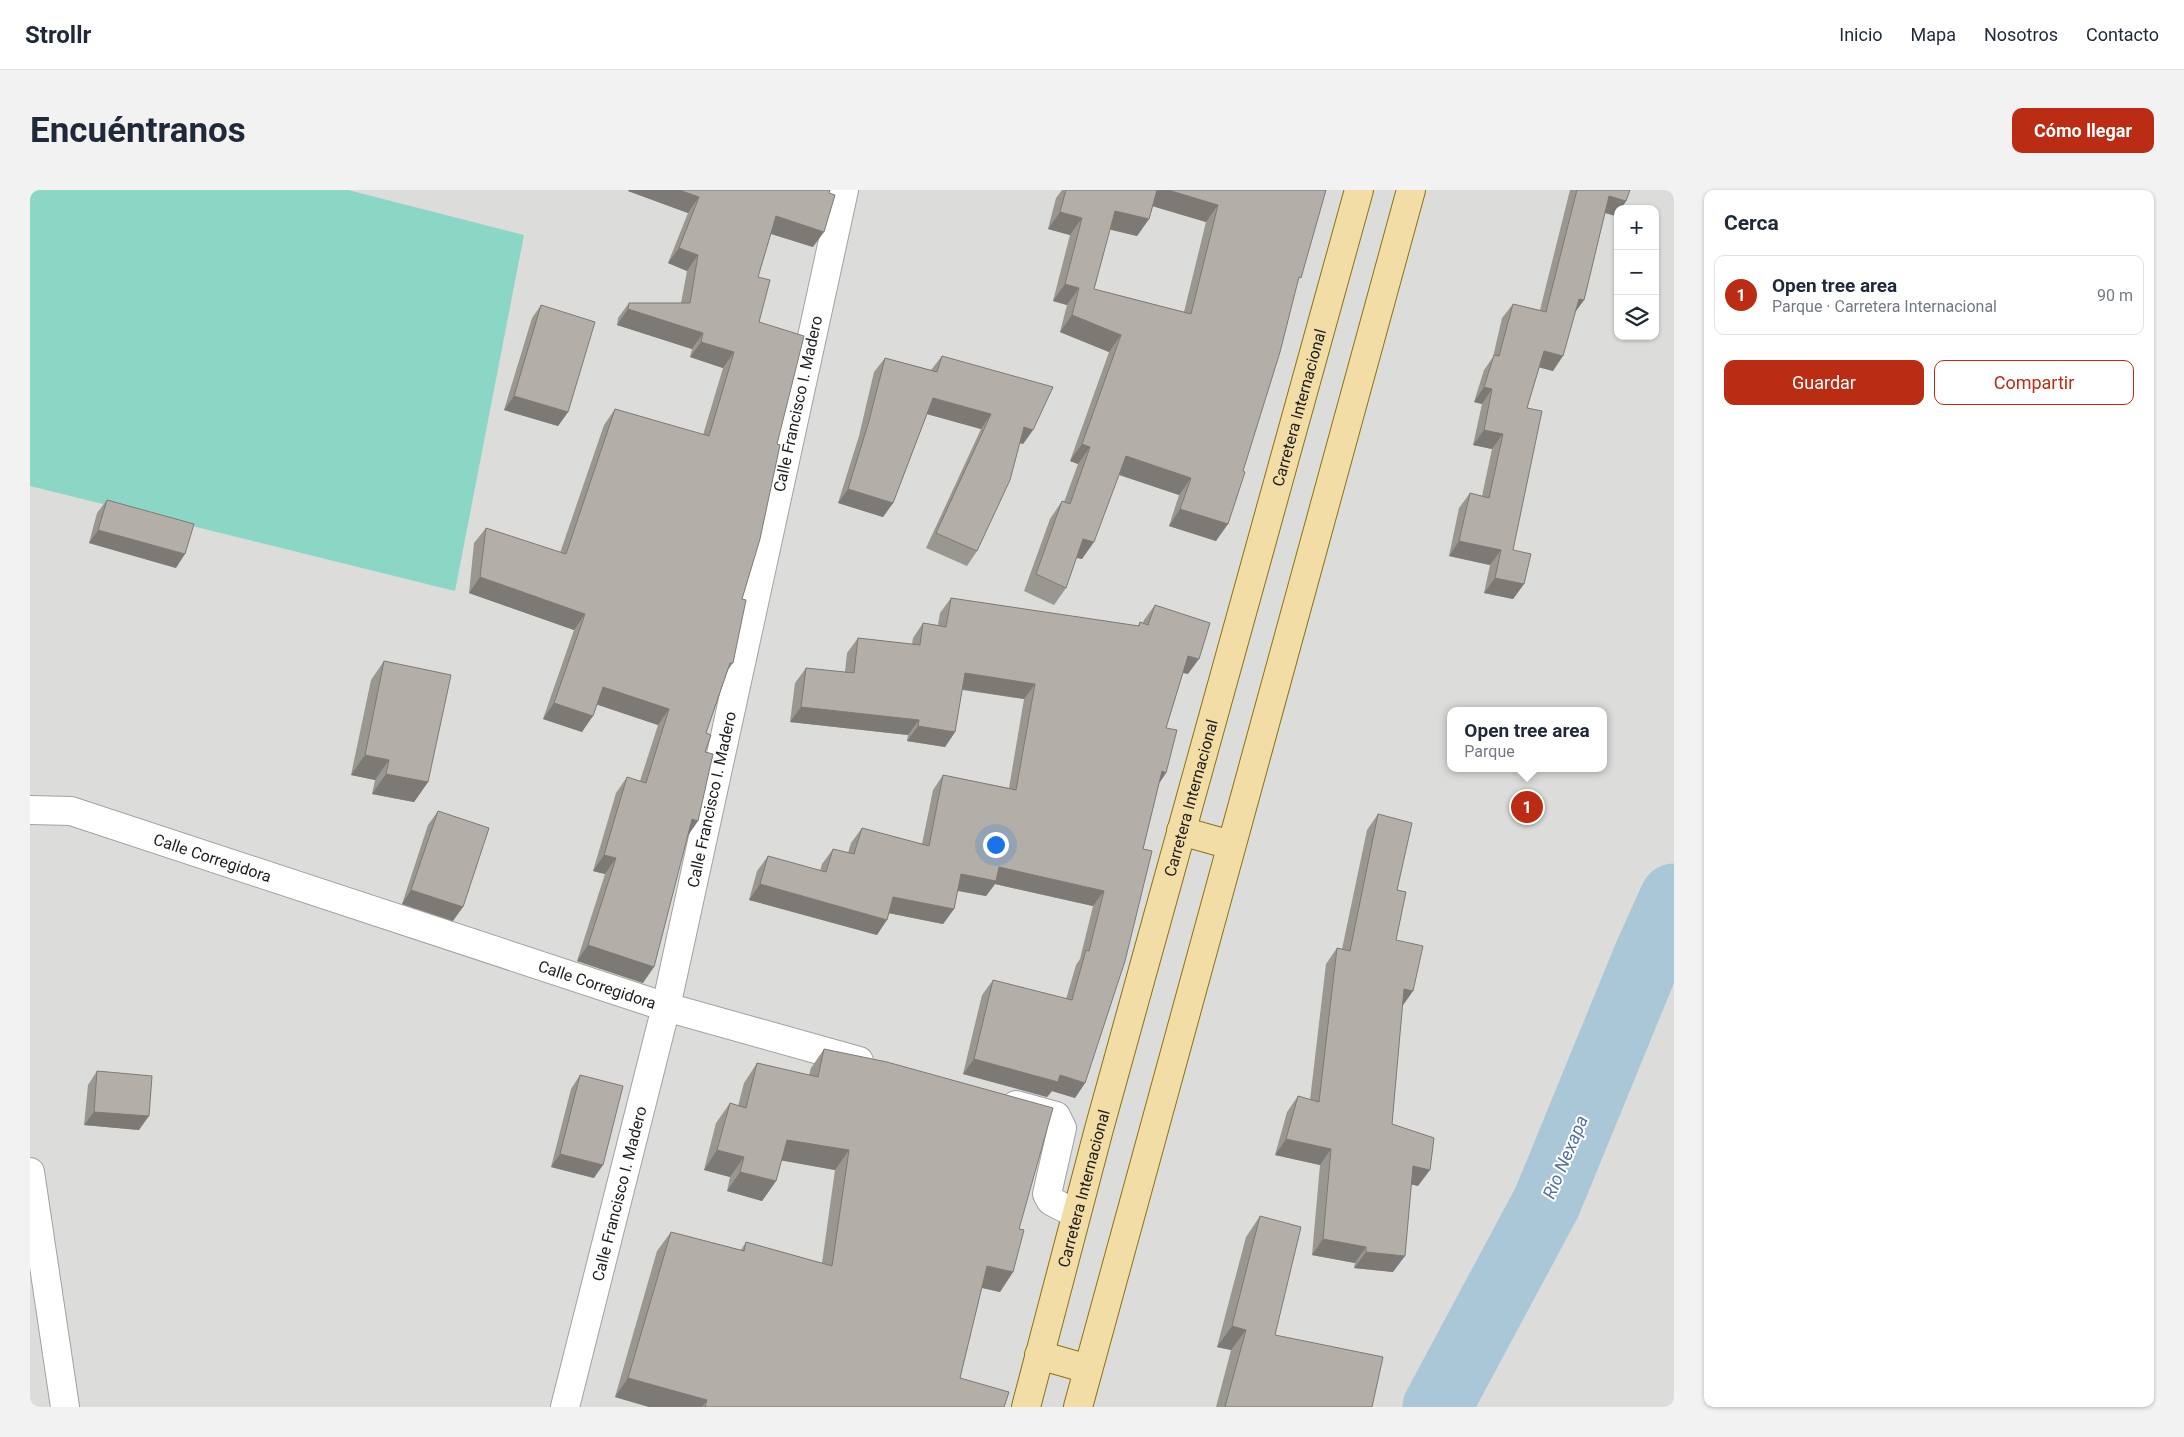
<!DOCTYPE html>
<html lang="es">
<head>
<meta charset="utf-8">
<style>
	body { margin:0; font-family:Roboto,sans-serif; background:#f2f2f3; color:#1f2937 }
	.controls { position:absolute; right:15px; top:15px; display:grid; overflow:hidden; border-radius:10px; box-shadow:0 1px 4px #0004 }
	.controls button { width:45px; height:45px; display:grid; place-items:center; padding:0; border:0; border-bottom:1px solid #e0e1e3; background:#fff; color:#1f2937; font:25px sans-serif }
	.you { position:absolute; left:965px; top:654px; width:18px; height:18px; margin:-12px; border:4px solid #fff; border-radius:50%; background:#1a73e8; box-shadow:0 0 0 8px #1a73e833 }
	.badge { display:grid; place-items:center; width:32px; height:32px; border-radius:50%; background:#ba2c13; color:#fff; font-size:16px; font-weight:700 }
	.pin { position:absolute; translate:-50% -50%; border:2px solid #fff; box-shadow:0 1px 5px #0006 }
	.popup { position:absolute; left:1417px; top:517px; width:160px; height:65px; box-sizing:border-box; display:grid; place-content:center; border-radius:10px; background:#fff; filter:drop-shadow(0 1px 4px #0005); font-size:16px; white-space:nowrap; color:#747a83 }
	.popup b { font-size:19px; color:#1f2937 }
	.popup::after { content:''; position:absolute; left:50%; top:100%; margin-left:-10px; border:10px solid transparent; border-top-color:#fff }
	.list { margin:0; padding:0; list-style:none }
	h2 { display:flex; justify-content:space-between; align-items:center; height:65px; margin:0; padding:0 20px; font-size:21px }
	h2 small { font-size:16px; font-weight:400; color:#747a83 }
	.list li { display:grid; grid-template-columns:32px 1fr auto; gap:15px; align-items:center; box-sizing:border-box; height:80px; margin:0 10px 10px; padding:0 10px; border:1px solid #e0e1e3; border-radius:10px }
	.list b { display:block; font-size:19px; white-space:nowrap }
	.list p { margin:0; font-size:16px; white-space:nowrap; color:#747a83 }
	.list em { font-size:16px; font-style:normal; color:#747a83 }
	.actions { display:flex; gap:10px; padding:15px 20px }
	.actions a { flex:1; padding:11px 0; border:1px solid #ba2c13; border-radius:10px; text-align:center; font-size:18px; color:#ba2c13 }
	.actions .main { background:#ba2c13; color:#fff }
	.icon { flex:none; width:28px; height:28px; fill:none; stroke:currentColor; stroke-width:2; stroke-linecap:round; stroke-linejoin:round }
	.map { position:relative; flex:none; width:1644px; height:1217px; overflow:hidden; border-radius:10px }
	header { display:flex; align-items:center; gap:30px; box-sizing:border-box; height:70px; padding:0 25px; background:#fff; border-bottom:1px solid #e0e1e3 }
	header strong { font-size:24px }
	nav { display:flex; gap:28px; margin-inline-start:auto; font-size:18px }
	.intro { display:flex; align-items:center; justify-content:space-between; box-sizing:border-box; height:120px; padding:0 30px }
	h1 { margin:0; font-size:35px }
	.button { padding:12px 22px; border-radius:10px; background:#ba2c13; color:#fff; font-size:18px; font-weight:700 }
	main { display:flex; gap:30px; padding:0 30px }
	aside { flex:1; background:#fff; border-radius:10px; box-shadow:0 1px 4px #0004 }
	.map>svg:first-child { display:block }
	.residential { fill:#dcdcdb; fill-rule:evenodd }
	.pitch { fill:#8bd6c4 }
	.lines { fill:none; stroke-linecap:round; stroke-linejoin:round }
	.river { stroke:#aac7d8; stroke-width:69 }
	.minor-casing { stroke:#a2a2a2; stroke-width:30 }
	.major-casing { stroke:#8b740e; stroke-width:30 }
	.minor { stroke:#fff; stroke-width:28 }
	.major { stroke:#f3dda6; stroke-width:28 }
	.wall { fill:#9a9690; fill-rule:evenodd }
	.shaded-wall { fill:#7d7a76 }
	.building { fill:#b3afa8; stroke:#7d7a76 }
	.labels { text-anchor:middle; dominant-baseline:central; stroke-width:4; stroke-linejoin:round; paint-order:stroke }
	.street-label { font-size:16px; fill:#1e1e1e; stroke:#fff }
	.water-label { font-size:18px; font-style:italic; fill:#5470a5; stroke:#fff }
</style>
</head>
<body>
<header>
<strong>Strollr</strong>
<nav><a>Inicio</a><a>Mapa</a><a>Nosotros</a><a>Contacto</a></nav>
</header>
<div class="intro"><h1>Encuéntranos</h1><a class="button">Cómo llegar</a></div>
<main>
<div class="map">
<svg width="1644" height="1217" viewBox="0 0 1644 1217">
	<rect width="100%" height="100%" fill="#eeede6"/>
	<path class="residential" d="M0 0H1644V1217H0ZM1588 19H1625V146H1588ZM1421 521H1573V578H1421Z"/>
	<path class="pitch" d="M0 0H318L494 45 425 401 0 296Z"/>
	<g class="lines">
		<path class="river" d="M1407 1217 1517 1012 1617 768 1644 708"/>
		<defs>
			<g id="minor">
				<path id="s1" d="M0 620 41 621 636 817 829 871"/>
				<path d="M986 915 1026 926 1032 938 1017 1004 1021 1011 1046 1024"/>
				<path d="M0 982 35 1217"/>
				<path id="s2" d="M535 1217 636 817 814 0"/>
			</g>
			<g id="major">
				<path d="M1151 641 1201 655"/>
				<path d="M1009 1165 1058 1179"/>
				<path id="s3" d="M996 1217 1069 939 1329 0"/>
				<path d="M1048 1217 1381 0"/>
			</g>
		</defs>
		<use href="#minor" class="minor-casing"/>
		<use href="#major" class="major-casing"/>
		<use href="#minor" class="minor"/>
		<use href="#major" class="major"/>
	</g>
	<g class="wall">
		<path d="M598 0H800L783 57 741 44 728 87 729 132 747 254 712 409 703 473 698 480 676 543 675 562 657 647 613 793 547 771 575 684 563 681 586 603 597 587 610 591 628 535 567 514 552 542 513 529 544 440 439 403 444 353 456 338 530 363 574 235 585 219 673 245 693 178 660 167 662 159 587 135 588 128 599 113H651L657 81 638 73 658 23 598 1Z"/>
		<path d="M1032 0H1296L1186 351 1139 336 1149 305 1089 285 1052 369 1046 368 1036 398 1024 415 994 401 1020 329 1032 311 1034 312 1048 274 1040 271 1079 162 1030 142 1037 115 1023 111 1040 45 1018 39 1026 8ZM1123 16 1176 32 1154 122 1064 99 1080 39 1107 46 1119 29Z"/>
		<path d="M1540 0H1600L1596 11 1591 19H1588V23L1586 26 1575 23 1554 110 1545 122 1523 181 1509 177 1497 218 1483 360 1494 394 1483 409 1454 403 1460 375 1419 366 1429 318 1440 303 1452 306 1462 259 1443 255 1452 214 1444 212 1454 180 1463 167 1472 128 1483 114 1510 120Z"/>
		<path d="M511 115 538 222 528 236 474 220 502 128Z"/>
		<path d="M912 166 1003 240 993 254 990 253 947 361 937 376 896 358 951 239 897 224 863 313 853 327 808 313 829 246 844 182 855 168 901 180Z"/>
		<path d="M77 310 146 378 59 353 67 323Z"/>
		<path d="M921 408 1108 436 1110 432 1113 433 1114 430 1125 415 1158 484 1153 483 1136 538V583L1129 593 1055 893 1045 908 1022 901 1017 907 933 884 952 805 963 790 1036 809 1046 775 1050 769 1063 716 965 694 956 706 927 701 924 719 913 734 859 723 847 745 719 710 727 681 738 666 790 681 792 674 803 659 818 663 821 653 832 638 892 654 903 600 913 585 979 598 994 509 932 500 925 542 915 557 877 551 878 545 760 532 765 493 776 478 815 482 817 463 828 448 882 454 883 448 893 433 908 435 910 423Z"/>
		<path d="M354 471 398 592 384 612 342 604 345 590 321 585 341 490Z"/>
		<path d="M408 621 423 731 372 714 398 635Z"/>
		<path d="M1348 624 1367 700 1366 750 1383 801 1372 816 1362 934 1388 996 1381 994 1363 1082 1324 1078 1325 1073 1282 1065 1290 975 1245 965 1257 922 1268 906 1280 910 1296 774 1307 758 1312 759 1337 640Z"/>
		<path d="M794 859 989 1039 983 1082 970 1102 952 1098 930 1188 974 1217H619L585 1207 627 1061 641 1042 711 1060 716 1052 792 1073 805 980 751 970 746 991 732 1011 697 1001 700 987 674 980 686 933 700 913 708 916 714 893 727 873 779 885 781 878Z"/>
		<path d="M67 881 109 940 54 935 58 895Z"/>
		<path d="M550 885 564 988 521 977 541 899Z"/>
		<path d="M1230 1026 1245 1145 1342 1217H1186L1201 1160 1187 1157 1216 1047Z"/>
	</g>
	<g class="shaded-wall">
		<path d="M599 0H649L669 7 658 23 598 1Z"/>
		<path d="M1125 0H1138L1188 15 1176 32 1115 14Z"/>
		<path d="M1579 6 1596 11 1591 19H1588V23L1586 26 1568 21Z"/>
		<path d="M1085 21 1119 29 1107 46 1073 38Z"/>
		<path d="M1030 22 1052 28 1040 45 1018 39Z"/>
		<path d="M746 26 794 42 783 57 735 42Z"/>
		<path d="M649 58 668 65 657 81 638 73Z"/>
		<path d="M1035 94 1049 98 1037 115 1023 111Z"/>
		<path d="M1549 109 1554 110 1543 125Z"/>
		<path d="M598 119 673 143 662 159 587 135Z"/>
		<path d="M1042 125 1091 145 1079 162 1030 142Z"/>
		<path d="M671 152 704 162 693 178 660 167Z"/>
		<path d="M1514 161 1533 166 1523 181 1504 176Z"/>
		<path d="M1454 197 1462 199 1452 214 1444 212Z"/>
		<path d="M484 206 538 222 528 236 474 220Z"/>
		<path d="M903 208 961 224 951 239 893 223Z"/>
		<path d="M994 237 1003 240 993 254 984 251Z"/>
		<path d="M1454 240 1473 244 1462 259 1443 255Z"/>
		<path d="M1052 254 1060 257 1048 274 1040 271Z"/>
		<path d="M1096 266 1161 288 1149 305 1084 283Z"/>
		<path d="M818 299 863 313 853 327 808 313Z"/>
		<path d="M1150 319 1198 334 1186 351 1139 336Z"/>
		<path d="M68 340 155 364 146 378 59 353Z"/>
		<path d="M1053 349 1064 352 1052 369 1041 366Z"/>
		<path d="M1429 351 1471 360 1460 375 1419 366Z"/>
		<path d="M450 387 555 424 544 440 439 403Z"/>
		<path d="M1465 388 1494 394 1483 409 1454 403Z"/>
		<path d="M1158 466 1169 469 1158 484 1147 481Z"/>
		<path d="M935 483 1005 494 994 509 924 498Z"/>
		<path d="M573 497 639 519 628 535 562 513Z"/>
		<path d="M524 513 563 526 552 542 513 529Z"/>
		<path d="M771 517 889 530 878 545 760 532Z"/>
		<path d="M888 536 925 542 915 557 877 551Z"/>
		<path d="M335 565 359 570 345 590 321 585Z"/>
		<path d="M1132 581 1136 583 1126 598Z"/>
		<path d="M356 584 398 592 384 612 342 604Z"/>
		<path d="M662 629 668 631 657 647Z"/>
		<path d="M574 665 586 668 575 684 563 681Z"/>
		<path d="M969 677 1074 701 1063 716 965 694 956 706 920 699 931 684Z"/>
		<path d="M730 694 857 730 847 745 719 710Z"/>
		<path d="M381 700 433 717 423 731 372 714Z"/>
		<path d="M863 707 924 719 913 734 853 722Z"/>
		<path d="M558 755 624 777 613 793 547 771Z"/>
		<path d="M1374 799 1383 801 1371 818Z"/>
		<path d="M944 869 1030 885 1055 893 1045 908 1022 901 1017 907 933 884Z"/>
		<path d="M64 922 119 926 109 940 54 935Z"/>
		<path d="M1256 949 1301 959 1290 975 1245 965Z"/>
		<path d="M757 950 819 960 805 980 743 969Z"/>
		<path d="M687 960 714 967 700 987 674 980Z"/>
		<path d="M530 964 573 975 564 988 521 977Z"/>
		<path d="M1383 976 1400 980 1388 996 1372 992Z"/>
		<path d="M710 982 746 991 732 1011 697 1001Z"/>
		<path d="M1293 1049 1336 1057 1325 1073 1282 1065Z"/>
		<path d="M1336 1062 1375 1066 1363 1082 1324 1078Z"/>
		<path d="M957 1076 983 1082 970 1102 944 1096Z"/>
		<path d="M1202 1136 1216 1140 1201 1160 1187 1157Z"/>
		<path d="M598 1188 677 1210 672 1217H619L585 1207Z"/>
	</g>
	<g class="building">
		<path d="M649 0H800L799 3 805 5 794 42 746 26 728 87 740 90 729 132 774 146 747 254 750 255 730 349 712 409 716 410 703 473H700L676 543 681 545 675 562 683 564 668 631 662 629 624 777 558 755 586 668 574 665 597 587 616 593 639 519 573 497 563 526 524 513 555 424 450 387 456 338 536 364 585 219 679 246 704 162 671 152 673 143 598 119 599 113H660L668 65 649 58 669 7Z"/>
		<path d="M1036 0H1127L1119 29 1085 21 1064 99 1161 124 1188 15 1138 0H1296L1271 88 1269 87 1250 162 1213 281 1215 282 1198 334 1150 319 1161 288 1096 266 1064 352 1053 349 1036 398 1006 384 1032 311 1040 314 1060 257 1052 254 1091 145 1042 125 1049 98 1035 94 1052 28 1030 22Z"/>
		<path d="M1547 0H1600L1596 11 1579 6 1554 110 1549 109 1533 166 1514 161 1497 218 1512 221 1483 360 1501 364 1494 394 1465 388 1471 360 1429 351 1440 303 1459 308 1473 244 1454 240 1462 199 1454 197 1464 165 1469 166 1483 114 1516 122Z"/>
		<path d="M511 115 565 132 538 222 484 206Z"/>
		<path d="M912 166 1023 197 1003 240 994 237 980 290 947 361 906 343 961 224 903 208 863 313 818 299 839 231 855 168 907 182Z"/>
		<path d="M77 310 164 334 155 364 68 340Z"/>
		<path d="M921 408 1109 436 1110 432 1118 435 1125 415 1180 433 1169 469 1158 466 1136 538 1147 540 1136 583 1132 581 1113 659 1122 661 1095 771 1055 893 1030 885 1028 892 944 869 963 790 1042 810 1056 760 1059 761 1074 701 969 677 966 691 931 684 924 719 863 707 857 730 730 694 738 666 796 682 803 659 824 664 832 638 899 656 913 585 986 600 1005 494 935 483 925 542 888 536 889 530 771 517 776 478 824 483 828 448 890 455 893 433 916 437Z"/>
		<path d="M354 471 421 485 398 592 356 584 359 570 335 565Z"/>
		<path d="M408 621 459 638 433 717 381 700Z"/>
		<path d="M1348 624 1382 633 1367 700 1376 702 1366 750 1393 756 1383 801 1374 799 1362 934 1404 948 1400 980 1383 976 1375 1066 1336 1062V1057L1293 1049 1301 959 1256 949 1268 906 1289 912 1307 758 1320 761Z"/>
		<path d="M794 859 857 872 1023 918 989 1039 994 1040 983 1082 957 1076 930 1188 979 1202 974 1217H675L677 1210 598 1188 641 1042 714 1061 716 1052 802 1076 819 960 757 950 746 991 710 982 714 967 687 960 700 913 716 918 727 873 788 887Z"/>
		<path d="M67 881 122 886 119 926 64 922Z"/>
		<path d="M550 885 593 896 573 975 530 964Z"/>
		<path d="M1230 1026 1271 1037 1245 1145 1353 1167 1342 1217H1195L1216 1140 1202 1136Z"/>
	</g>
	<g class="labels">
		<g class="street-label">
			<text stroke="none"><textPath href="#s2" startOffset="1030">Calle Francisco I. Madero</textPath></text>
			<text stroke="none"><textPath href="#s3" startOffset="1036">Carretera Internacional</textPath></text>
			<text stroke="none"><textPath href="#s3" startOffset="631">Carretera Internacional</textPath></text>
			<text stroke="none"><textPath href="#s2" startOffset="625">Calle Francisco I. Madero</textPath></text>
			<text stroke="none"><textPath href="#s1" startOffset="190">Calle Corregidora</textPath></text>
			<text stroke="none"><textPath href="#s1" startOffset="595">Calle Corregidora</textPath></text>
			<text stroke="none"><textPath href="#s3" startOffset="226">Carretera Internacional</textPath></text>
			<text stroke="none"><textPath href="#s2" startOffset="220">Calle Francisco I. Madero</textPath></text>
		</g>
		<g class="water-label">
			<text transform="translate(1535 967) rotate(-67)">Rio Nexapa</text>
		</g>
	</g>
</svg>
<div class="controls">
<button>+</button>
<button>−</button>
<button><svg class="icon" aria-label="layers" viewBox="0 0 24 24"><path d="M12 4l9 5-9 5-9-5zM3 14l9 5 9-5"/></svg></button>
</div>
<div class="you"></div>
<div class="pin badge" style="left:1497px;top:617px">1</div>
<div class="popup"><b>Open tree area</b>Parque</div>
</div>
<aside>
<h2>Cerca<small></small></h2>
<ul class="list">
<li><span class="badge">1</span><div><b>Open tree area</b><p>Parque · Carretera Internacional</p></div><em>90 m</em></li>
</ul>
<div class="actions"><a class="main">Guardar</a><a>Compartir</a></div>
</aside>
</main>
</body>
</html>
